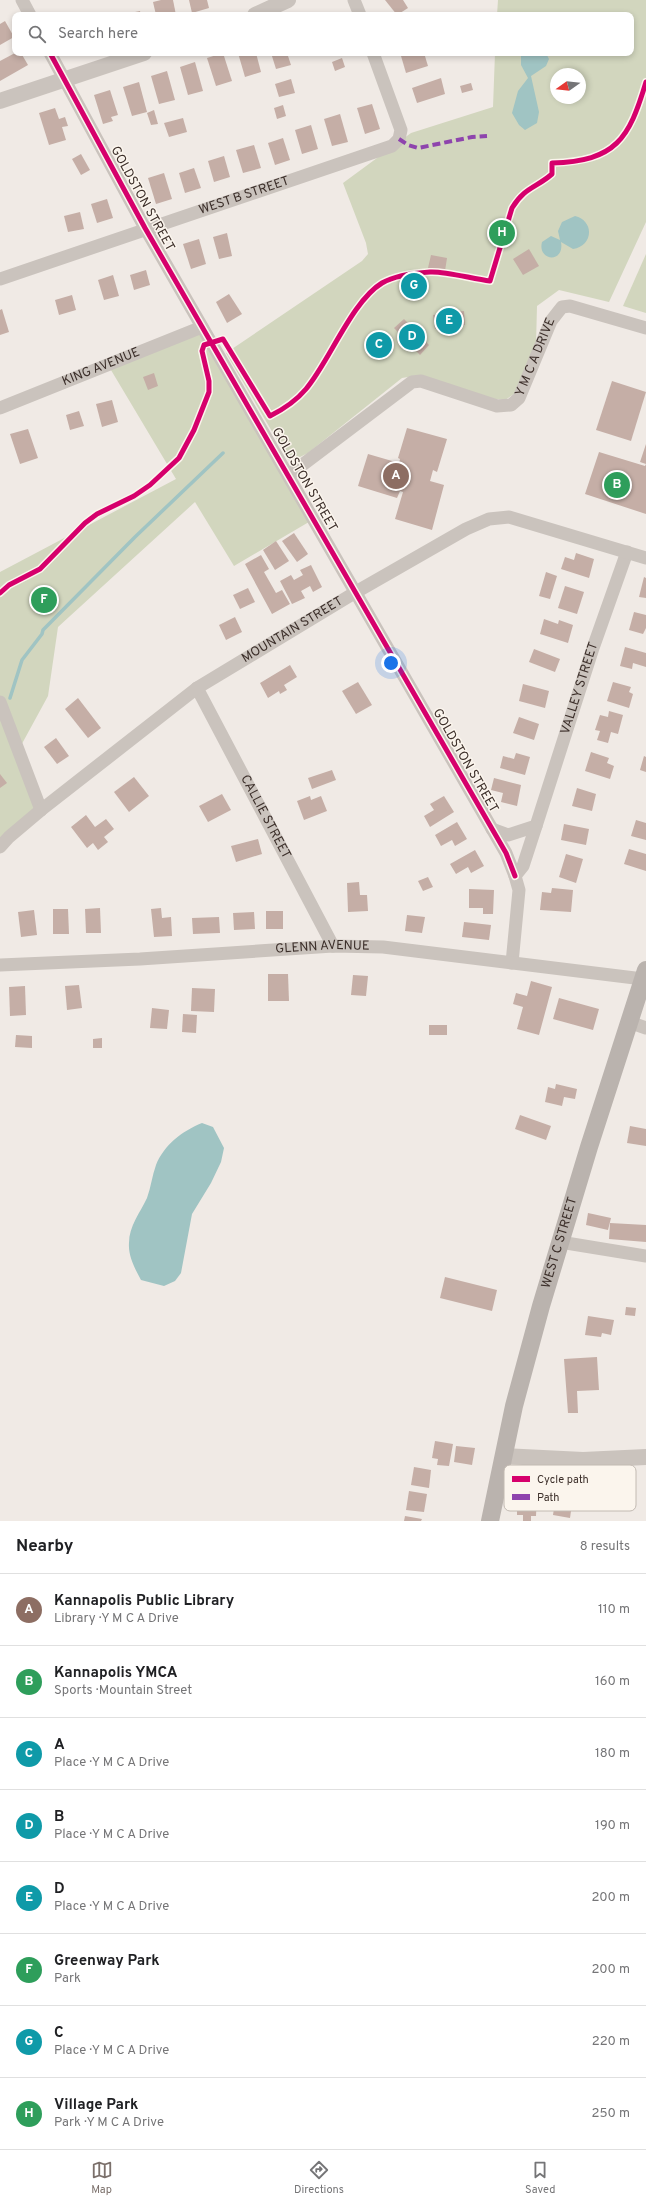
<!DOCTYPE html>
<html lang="en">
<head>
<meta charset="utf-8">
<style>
	body { margin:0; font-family:Overpass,sans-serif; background:#f2f2f2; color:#202124 }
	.compass { position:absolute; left:550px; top:68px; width:36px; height:36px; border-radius:50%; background:#fff; box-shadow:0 2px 6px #0003; rotate:255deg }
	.you { position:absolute; left:391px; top:663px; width:14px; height:14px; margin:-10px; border:3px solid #fff; border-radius:50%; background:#1a73e8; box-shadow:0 0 0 6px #1a73e833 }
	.badge { display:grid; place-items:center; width:26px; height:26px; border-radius:50%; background:#7b706b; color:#fff; font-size:13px; font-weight:700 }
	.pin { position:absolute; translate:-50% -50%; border:2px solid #fff; box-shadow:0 1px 4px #0006 }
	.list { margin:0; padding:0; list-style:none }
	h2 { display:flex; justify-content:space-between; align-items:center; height:52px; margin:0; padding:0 16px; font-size:17px }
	h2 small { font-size:13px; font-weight:400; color:#757577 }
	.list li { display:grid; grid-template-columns:26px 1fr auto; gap:12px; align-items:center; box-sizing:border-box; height:72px; padding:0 16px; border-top:1px solid #e0e0e0 }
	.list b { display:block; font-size:15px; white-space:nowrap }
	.list p { margin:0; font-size:13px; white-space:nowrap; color:#757577 }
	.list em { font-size:13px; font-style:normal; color:#757577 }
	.icon { flex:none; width:22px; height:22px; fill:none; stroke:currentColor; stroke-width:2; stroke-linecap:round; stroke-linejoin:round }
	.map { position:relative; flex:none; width:646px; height:1521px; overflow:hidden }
	.search { position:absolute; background:#fff; box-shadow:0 2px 6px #0003; left:12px; right:12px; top:12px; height:44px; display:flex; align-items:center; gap:10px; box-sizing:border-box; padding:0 14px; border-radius:8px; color:#757577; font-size:15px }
	.sheet { height:628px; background:#fff }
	nav { display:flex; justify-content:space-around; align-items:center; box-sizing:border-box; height:56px; border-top:1px solid #e0e0e0; background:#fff; font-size:11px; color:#757577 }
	nav a { display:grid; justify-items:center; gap:2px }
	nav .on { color:#7b706b }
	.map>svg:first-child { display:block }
	.green { fill:#d2d6be; fill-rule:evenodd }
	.water { fill:#a0c4c3 }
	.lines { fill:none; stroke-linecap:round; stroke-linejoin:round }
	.stream { stroke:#a0c4c3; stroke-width:3.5 }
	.building { fill:#c5aea6 }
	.minor { stroke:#cac3bd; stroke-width:13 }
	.tertiary { stroke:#cac3bd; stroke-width:16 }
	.secondary { stroke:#bab3ae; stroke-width:18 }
	.quiet { stroke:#8e44ad; stroke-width:4; stroke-dasharray:8 4; stroke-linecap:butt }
	.cycleway-casing { stroke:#fbf5ed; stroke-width:8 }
	.cycleway { stroke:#d6006c; stroke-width:5 }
	.labels { text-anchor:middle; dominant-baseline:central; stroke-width:3; stroke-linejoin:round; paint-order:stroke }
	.street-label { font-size:13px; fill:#3c2f2a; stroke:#fbf5ed }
	.key { fill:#fbf5ed; stroke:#c2bab2; stroke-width:1 }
	.key-label { font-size:11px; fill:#3c2f2a }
</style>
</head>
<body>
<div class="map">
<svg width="646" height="1521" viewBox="0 0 646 1521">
	<rect width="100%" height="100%" fill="#f0eae5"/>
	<g class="green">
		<path d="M498 0H646V222L609 302 559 290 537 306 536 345 514 394 505 400 486 398 420 375 402 378 308 453 290 462 226 353 362 261 368 254 366 243 343 183 411 133 493 107 495 53H631V15H497ZM556 74H580V98H556Z"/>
		<path d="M646 254V313L623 306Z"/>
		<path d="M202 327 314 519 234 566 195 502 58 627 48 696 18 751 41 810 0 849V572L176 479 108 365Z"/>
	</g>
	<g class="water">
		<path d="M521 53H546L549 59 546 66 531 76 539 112 537 123 525 130 519 125 512 113 518 91 528 78 521 65Z"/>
		<path d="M575 216C595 221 593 246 573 249L561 242C565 264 537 261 542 242L551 236 560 240 558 231 562 222Z"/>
		<path d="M202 1123 213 1127 224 1148 221 1162 211 1183 192 1214 181 1273 175 1281 164 1286 141 1280C135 1269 128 1256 129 1243 129 1226 140 1213 147 1198 151 1187 152 1176 156 1165 164 1145 182 1131 202 1123Z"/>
	</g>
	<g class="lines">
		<path class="stream" d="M10 698 22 660 42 634 43 630 135 537 223 453"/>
	</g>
	<g class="building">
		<path d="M161 0H173L176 15H156L153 2Z"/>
		<path d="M189 0H207L209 8 192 13Z"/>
		<path d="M385 0H403L408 8 397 15Z"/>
		<path d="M140 11 141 15H125V14Z"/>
		<path d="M5 21 14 37 0 45V24Z"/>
		<path d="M15 53H21L28 65 0 81V61Z"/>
		<path d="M223 53 232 81 216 86 207 58Z"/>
		<path d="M238 53H256L261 72 245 77Z"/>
		<path d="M271 53H287L291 65 276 69Z"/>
		<path d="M412 53H424L428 66 406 73 401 56Z"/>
		<path d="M342 58 345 67 335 71 332 62Z"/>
		<path d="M195 62 203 91 188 95 180 67Z"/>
		<path d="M167 71 175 100 159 104 151 76Z"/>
		<path d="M441 78 445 94 417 103 412 88Z"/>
		<path d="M291 79 295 93 279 97 275 84Z"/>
		<path d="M139 82 147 112 132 116 123 87Z"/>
		<path d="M471 83 473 90 462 93 460 86Z"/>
		<path d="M110 90 118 115 111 117 113 121 103 124 94 95Z"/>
		<path d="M372 104 380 129 365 134 357 108Z"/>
		<path d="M283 105 286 116 277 119 274 108Z"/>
		<path d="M55 108 59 119 65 117 68 126 62 127 66 140 49 145 39 113Z"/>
		<path d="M154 110 158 124 151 125 147 113Z"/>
		<path d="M340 114 348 142 332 146 324 119Z"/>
		<path d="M183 118 187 132 169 137 164 123Z"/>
		<path d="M311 125 318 149 302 154 295 130Z"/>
		<path d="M283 138 290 160 275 165 268 143Z"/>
		<path d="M254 145 261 168 243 173 236 150Z"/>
		<path d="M81 154 90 170 81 175 72 159Z"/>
		<path d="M224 156 230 177 214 182 208 161Z"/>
		<path d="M194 168 201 188 185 193 179 173Z"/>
		<path d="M164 173 172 199 156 204 148 178Z"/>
		<path d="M107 199 113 218 97 223 91 204Z"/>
		<path d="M80 212 84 229 68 232 64 216Z"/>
		<path d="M227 233 232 256 219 259 213 237Z"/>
		<path d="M199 239 206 264 191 269 183 244Z"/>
		<path d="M529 249 539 266 523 275 513 259Z"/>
		<path d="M431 255 447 258 445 271 428 268Z"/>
		<path d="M146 270 150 285 134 290 130 275Z"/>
		<path d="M113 275 119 296 104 300 98 280Z"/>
		<path d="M421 279 423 289 406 292 404 283Z"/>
		<path d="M229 294 242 314 227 323 216 302Z"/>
		<path d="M72 295 76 310 59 315 55 300Z"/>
		<path d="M2 309 9 332 0 335V310Z"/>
		<path d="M464 311 465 325 435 329 433 315Z"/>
		<path d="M404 319 429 345 420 355 394 328Z"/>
		<path d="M383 335 388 351 374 356 369 340Z"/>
		<path d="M154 373 158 386 148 390 143 377Z"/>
		<path d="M612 381 646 392 631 441 596 430Z"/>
		<path d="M112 400 118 422 102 427 96 404Z"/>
		<path d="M79 411 84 426 70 430 66 415Z"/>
		<path d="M407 428 447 439 437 472 433 470 430 481 444 485 432 530 395 519 403 492 400 491 397 498 358 486 368 454 399 463 400 459 398 458Z"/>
		<path d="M28 429 38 458 20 464 10 434Z"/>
		<path d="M646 444V514L585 494 599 452 645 466 646 464 640 462Z"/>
		<path d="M294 533 308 554 297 562 282 541Z"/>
		<path d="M276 541 289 561 275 570 263 550Z"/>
		<path d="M576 553 594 559 589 578 561 569 565 557 574 560Z"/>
		<path d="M261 555 269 569 264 572 276 593 282 590 290 604 272 614 245 564Z"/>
		<path d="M311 565 322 587 313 592 310 586 301 591 305 598 292 604 280 581 291 575 294 580 303 575 300 570Z"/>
		<path d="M546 572 557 576 550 599 539 596Z"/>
		<path d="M644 577 646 578V598L639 597Z"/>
		<path d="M565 586 584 592 577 614 558 608Z"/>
		<path d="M248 588 255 602 240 609 233 595Z"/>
		<path d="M634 612 646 615V628L643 634 629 630Z"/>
		<path d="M235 617 242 632 226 640 219 625Z"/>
		<path d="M544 619 558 624 559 620 573 625 568 643 540 634Z"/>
		<path d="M625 647 646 653V667L633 663 632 669 620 666Z"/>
		<path d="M534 649 560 659 555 672 529 662Z"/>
		<path d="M290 665 297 677 284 685 287 690 280 694 279 691 268 698 260 683Z"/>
		<path d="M358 682 372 705 356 714 342 691Z"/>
		<path d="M613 682 631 687 629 692 633 694 629 708 607 701Z"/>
		<path d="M523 684 549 691 545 708 519 701Z"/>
		<path d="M78 698 101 728 88 738 65 709Z"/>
		<path d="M609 711 623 715 618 734 611 732 608 743 597 740 600 731 595 730 600 715 608 717Z"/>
		<path d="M519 717 539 724 534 740 513 733Z"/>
		<path d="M56 738 69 756 57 764 44 747Z"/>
		<path d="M591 752 609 758 607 763 614 766 610 779 585 771Z"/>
		<path d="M516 753 530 757 525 775 500 768 503 756 514 759Z"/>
		<path d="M644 756 646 757V772L640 770Z"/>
		<path d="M332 770 336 780 312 789 308 778Z"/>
		<path d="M0 774 7 783 0 788Z"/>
		<path d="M134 777 149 796 129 812 114 792Z"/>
		<path d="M494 778 521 785 517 806 501 802 503 793 491 790Z"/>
		<path d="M577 788 596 794 592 811 572 806Z"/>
		<path d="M222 794 231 810 208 822 199 806Z"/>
		<path d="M310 796 311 800 321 796 327 811 304 820 297 801Z"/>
		<path d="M444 796 454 812 430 827 424 816 434 810 430 804Z"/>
		<path d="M86 815 95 827 106 819 114 829 104 837 108 842 98 850 93 843 87 848 71 827Z"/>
		<path d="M636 820 646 823V840L631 836Z"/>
		<path d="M457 822 467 839 455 846 452 840 441 846 435 835Z"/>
		<path d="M564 824 589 829 586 845 561 840Z"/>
		<path d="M258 839 262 854 236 862 231 846Z"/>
		<path d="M629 849 646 854V871L624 864Z"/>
		<path d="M475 850 484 866 471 873 468 867 456 874 450 864Z"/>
		<path d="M566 854 583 859 576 883 559 877Z"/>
		<path d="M428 877 433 887 423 891 418 881Z"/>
		<path d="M359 882 360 895H367L368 911 348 912 347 883Z"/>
		<path d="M552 888 573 890 571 912 540 910 542 892 551 893Z"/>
		<path d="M469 889 494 890 493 914H483V908H469Z"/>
		<path d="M100 908 101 933H86L85 909Z"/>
		<path d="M161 908 162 918 171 917 172 936 154 937 151 909Z"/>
		<path d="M53 909H68L69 934H53Z"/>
		<path d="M34 910 37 935 21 937 18 912Z"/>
		<rect x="266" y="911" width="17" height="18"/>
		<path d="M254 912 255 929 234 930 233 913Z"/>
		<path d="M407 915 425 917 422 933 405 931Z"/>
		<path d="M219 917 220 933 193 934 192 918Z"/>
		<path d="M464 922 491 925 489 940 462 937Z"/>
		<path d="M268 974H288L289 1001H268Z"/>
		<path d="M353 975 368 976 366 996 351 995Z"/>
		<path d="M531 981 552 987 539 1035 517 1029 523 1007 513 1004 516 993 527 996Z"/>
		<path d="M79 985 82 1008 67 1010 65 986Z"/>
		<path d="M25 986 26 1015 10 1016 9 987Z"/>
		<path d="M192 988 215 989 214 1012 191 1011Z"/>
		<path d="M559 998 599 1009 593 1030 553 1019Z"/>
		<path d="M152 1008 169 1010 167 1029 150 1028Z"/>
		<path d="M183 1014 197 1015 196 1033 182 1032Z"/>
		<rect x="429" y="1025" width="18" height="10"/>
		<path d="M16 1035 32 1036V1048L15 1047Z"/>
		<path d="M102 1038V1048H93V1039Z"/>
		<path d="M556 1084 577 1089 575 1099 564 1097 562 1106 545 1102 548 1087 555 1089Z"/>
		<path d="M520 1115 551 1126 546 1140 515 1129Z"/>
		<path d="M630 1126 646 1129V1146L627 1143Z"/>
		<path d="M588 1213 611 1218 608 1230 586 1225Z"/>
		<path d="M610 1223 646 1225V1242L609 1239Z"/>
		<path d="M445 1277 497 1290 492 1311 440 1298Z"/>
		<path d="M626 1307 636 1308 635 1316 625 1315Z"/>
		<path d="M588 1316 614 1320 611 1335 602 1333 601 1337 585 1335Z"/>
		<path d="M597 1357 599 1390 577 1391 578 1413H568L564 1359Z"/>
		<path d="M435 1441 453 1444 449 1466 437 1465 438 1459 432 1458Z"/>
		<path d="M456 1446 475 1448 472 1465 454 1462Z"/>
		<path d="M414 1467 431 1470 429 1488 411 1485Z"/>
		<path d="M409 1491 427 1494 424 1512 406 1510Z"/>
		<path d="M517 1491 537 1492 536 1516H531V1521H523V1515H517Z"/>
		<path d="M556 1495 573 1497 570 1518 553 1515Z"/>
		<path d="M405 1516 422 1519 421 1521H404Z"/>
	</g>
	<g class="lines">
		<g class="minor">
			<path d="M22 0 30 15"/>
			<path d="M354 0 360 15"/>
			<path d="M50 53 145 228 506 853 515 876"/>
			<path id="s1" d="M0 279 392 146 399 139 401 130 373 53"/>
			<path id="s2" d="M0 408 202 327"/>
			<path id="s3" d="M289 475 412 382 421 381 497 406 511 405 519 398 551 321 562 307 570 306 646 328"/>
			<path id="s4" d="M197 688 333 946"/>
			<path d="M0 702 41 810"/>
			<path id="s5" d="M492 829 508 835 536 826 593 648 627 552"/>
			<path id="s6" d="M0 847 9 837 41 810 197 688 356 592 466 529 489 519 509 517 646 558"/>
			<path d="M512 963 519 890 515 876 523 866 536 826"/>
			<path id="s7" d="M0 965 140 959 333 946 383 947 643 979"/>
			<path d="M629 1022 646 1028"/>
			<path d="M560 1242 646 1256"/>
		</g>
		<g class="tertiary">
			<path d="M255 15 288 0"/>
			<path d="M0 101 144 53"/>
			<path d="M503 1456 583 1460 646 1457"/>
		</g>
		<path class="secondary" id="s8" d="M490 1521 514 1406 541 1306 589 1147 646 970"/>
		<path class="quiet" d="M399 139 408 145 418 148 472 137 487 136"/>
		<defs>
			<g id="cycleway">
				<path d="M50 53 145 228 506 853 515 876"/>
				<path d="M0 593 9 585 40 569 85 523 97 514 134 496 150 485 179 458 194 430 209 392V381L202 351 204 345 223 339 270 416C284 409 296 401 306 389 329 362 352 301 382 283 396 275 414 273 430 272 445 271 473 279 490 281L512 208C525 187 536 188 552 174V163C616 161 629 139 646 82"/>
			</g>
		</defs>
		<use href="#cycleway" class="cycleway-casing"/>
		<use href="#cycleway" class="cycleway"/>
	</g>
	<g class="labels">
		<g class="street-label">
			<text stroke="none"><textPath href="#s1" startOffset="258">WEST B STREET</textPath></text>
			<text transform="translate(142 199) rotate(61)">GOLDSTON STREET</text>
			<text stroke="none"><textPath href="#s3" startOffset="312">Y M C A DRIVE</textPath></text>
			<text stroke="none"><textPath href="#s2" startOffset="109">KING AVENUE</textPath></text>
			<text transform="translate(304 480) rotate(60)">GOLDSTON STREET</text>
			<text stroke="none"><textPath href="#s6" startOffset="365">MOUNTAIN STREET</textPath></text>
			<text stroke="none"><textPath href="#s5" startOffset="191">VALLEY STREET</textPath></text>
			<text transform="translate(465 761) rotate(60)">GOLDSTON STREET</text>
			<text stroke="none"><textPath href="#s4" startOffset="146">CALLIE STREET</textPath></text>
			<text stroke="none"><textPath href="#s7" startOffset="323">GLENN AVENUE</textPath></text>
			<text stroke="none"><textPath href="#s8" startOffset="287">WEST C STREET</textPath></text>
		</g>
	</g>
	<rect x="504" y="1465" width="132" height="46" rx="6" class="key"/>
	<rect x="512" y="1476" width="18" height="6" fill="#d6006c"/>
	<rect x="512" y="1494" width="18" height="6" fill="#8e44ad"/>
	<g class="key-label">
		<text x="537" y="1483">Cycle path</text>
		<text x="537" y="1501">Path</text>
	</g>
</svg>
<svg class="compass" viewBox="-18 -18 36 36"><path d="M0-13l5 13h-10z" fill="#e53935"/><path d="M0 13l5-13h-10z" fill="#757577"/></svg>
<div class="you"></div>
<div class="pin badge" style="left:396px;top:476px;background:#8d6e63">A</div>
<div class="pin badge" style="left:617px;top:485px;background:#2e9e5b">B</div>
<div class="pin badge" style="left:379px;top:345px;background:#0f9aa8">C</div>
<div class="pin badge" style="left:412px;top:337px;background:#0f9aa8">D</div>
<div class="pin badge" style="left:449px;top:321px;background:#0f9aa8">E</div>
<div class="pin badge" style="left:44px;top:600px;background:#2e9e5b">F</div>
<div class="pin badge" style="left:414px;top:286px;background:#0f9aa8">G</div>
<div class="pin badge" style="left:502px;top:233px;background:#2e9e5b">H</div>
<div class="search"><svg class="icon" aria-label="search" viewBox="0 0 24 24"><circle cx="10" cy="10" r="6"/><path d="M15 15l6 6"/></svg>Search here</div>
</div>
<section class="sheet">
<h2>Nearby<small>8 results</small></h2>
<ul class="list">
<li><span class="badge" style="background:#8d6e63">A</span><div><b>Kannapolis Public Library</b><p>Library · Y M C A Drive</p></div><em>110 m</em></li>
<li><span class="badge" style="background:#2e9e5b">B</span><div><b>Kannapolis YMCA</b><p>Sports · Mountain Street</p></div><em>160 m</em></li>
<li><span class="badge" style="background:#0f9aa8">C</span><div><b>A</b><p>Place · Y M C A Drive</p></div><em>180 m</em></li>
<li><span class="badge" style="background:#0f9aa8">D</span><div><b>B</b><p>Place · Y M C A Drive</p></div><em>190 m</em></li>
<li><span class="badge" style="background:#0f9aa8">E</span><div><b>D</b><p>Place · Y M C A Drive</p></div><em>200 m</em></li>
<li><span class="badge" style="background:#2e9e5b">F</span><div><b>Greenway Park</b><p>Park</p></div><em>200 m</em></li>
<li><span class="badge" style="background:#0f9aa8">G</span><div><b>C</b><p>Place · Y M C A Drive</p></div><em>220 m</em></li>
<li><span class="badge" style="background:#2e9e5b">H</span><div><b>Village Park</b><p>Park · Y M C A Drive</p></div><em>250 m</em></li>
</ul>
</section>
<nav>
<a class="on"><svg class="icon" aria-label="map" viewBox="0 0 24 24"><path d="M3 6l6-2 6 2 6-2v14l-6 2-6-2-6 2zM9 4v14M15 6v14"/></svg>Map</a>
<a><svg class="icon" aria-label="directions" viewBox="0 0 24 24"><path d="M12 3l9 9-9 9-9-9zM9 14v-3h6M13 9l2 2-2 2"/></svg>Directions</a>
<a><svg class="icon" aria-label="saved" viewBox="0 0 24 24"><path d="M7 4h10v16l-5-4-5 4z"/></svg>Saved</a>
</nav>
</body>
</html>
